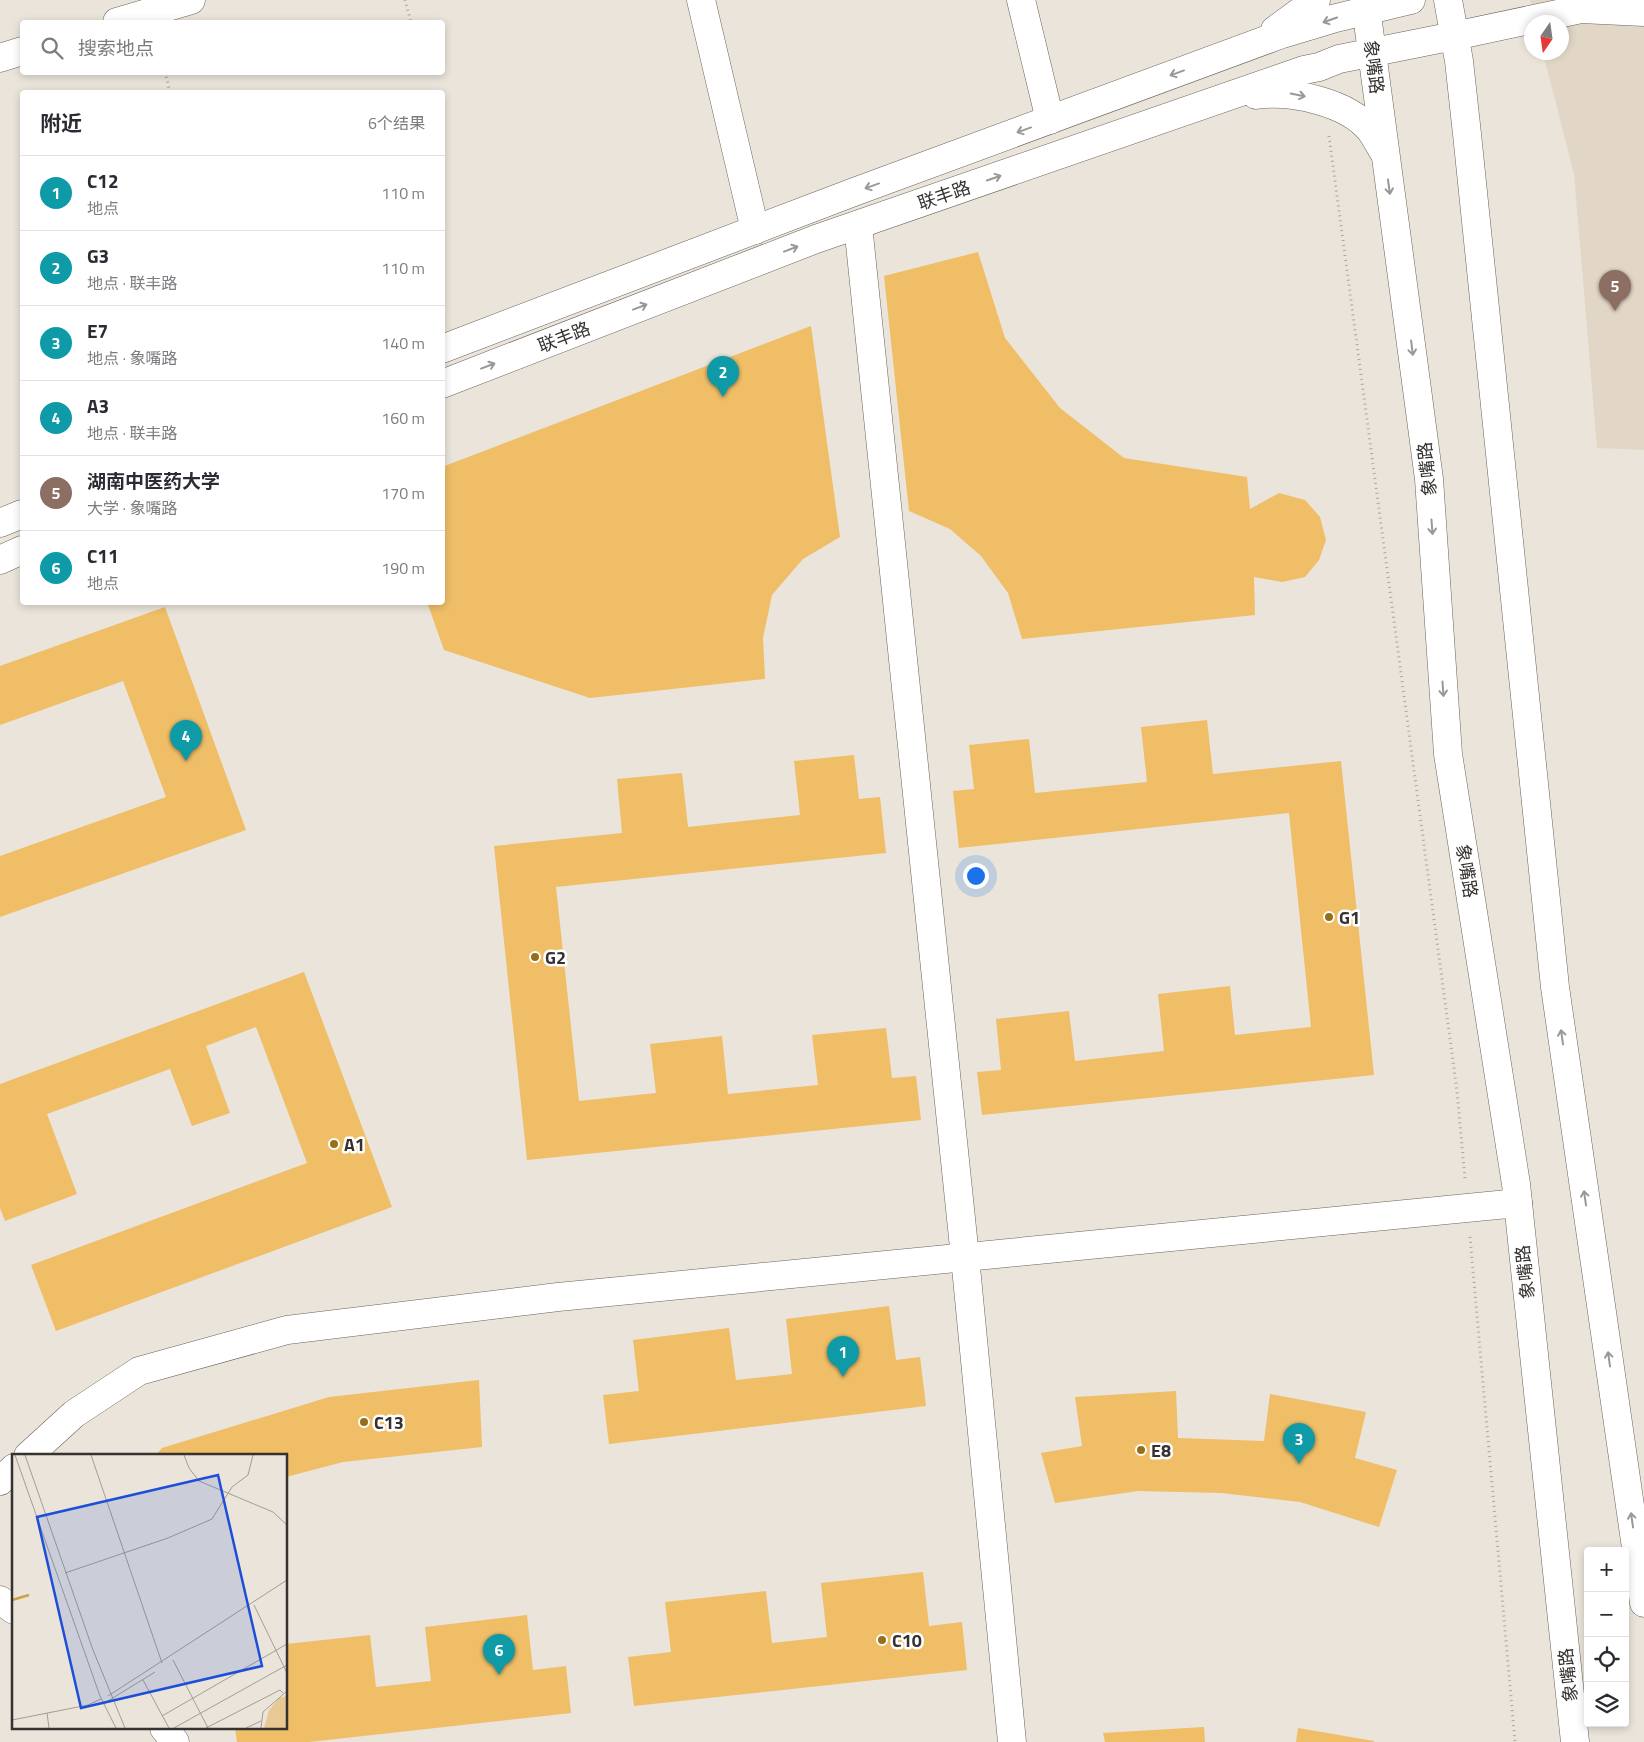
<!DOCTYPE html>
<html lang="zh">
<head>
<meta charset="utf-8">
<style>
	body { margin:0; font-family:"Titillium Web","Noto Sans SC",sans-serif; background:#f2f2f3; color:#2b2b33 }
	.controls { position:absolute; right:15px; bottom:15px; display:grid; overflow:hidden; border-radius:5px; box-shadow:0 2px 8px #0003 }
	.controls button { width:45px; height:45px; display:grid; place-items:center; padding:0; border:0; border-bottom:1px solid #e1e1e2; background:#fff; color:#2b2b33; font:25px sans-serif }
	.compass { position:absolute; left:1524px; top:15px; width:45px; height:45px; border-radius:50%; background:#fff; box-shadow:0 2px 8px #0003; rotate:193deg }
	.you { position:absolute; left:975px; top:875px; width:18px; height:18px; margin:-12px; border:4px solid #fff; border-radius:50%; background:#1a73e8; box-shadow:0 0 0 8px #1a73e833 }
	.badge { display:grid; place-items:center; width:32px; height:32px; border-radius:50%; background:#976e1a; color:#fff; font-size:16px; font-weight:700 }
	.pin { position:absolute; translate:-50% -41px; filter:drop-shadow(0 1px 2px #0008) }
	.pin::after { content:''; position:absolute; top:26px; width:18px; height:15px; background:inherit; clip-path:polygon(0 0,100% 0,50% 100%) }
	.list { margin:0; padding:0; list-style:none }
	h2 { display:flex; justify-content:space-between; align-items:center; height:65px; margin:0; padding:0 20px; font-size:21px }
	h2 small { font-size:16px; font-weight:400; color:#7c7c81 }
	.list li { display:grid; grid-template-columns:32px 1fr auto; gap:15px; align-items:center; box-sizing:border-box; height:75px; padding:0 20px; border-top:1px solid #e1e1e2 }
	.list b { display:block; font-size:19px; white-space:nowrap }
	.list p { margin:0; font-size:16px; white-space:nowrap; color:#7c7c81 }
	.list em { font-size:16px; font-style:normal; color:#7c7c81 }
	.icon { flex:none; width:28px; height:28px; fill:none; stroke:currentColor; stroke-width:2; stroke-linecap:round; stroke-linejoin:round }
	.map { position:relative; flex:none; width:1644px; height:1742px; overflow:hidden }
	.search { position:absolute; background:#fff; box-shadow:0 2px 8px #0003; left:20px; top:20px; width:425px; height:55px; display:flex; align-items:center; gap:12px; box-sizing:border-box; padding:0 18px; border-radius:5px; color:#7c7c81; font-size:19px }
	.panel { position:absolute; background:#fff; box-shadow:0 2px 8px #0003; left:20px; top:90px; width:425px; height:515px; border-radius:5px }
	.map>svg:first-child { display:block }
	.built { fill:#e2d7c7 }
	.building { fill:#efbe67 }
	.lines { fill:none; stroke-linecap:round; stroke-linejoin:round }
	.street-casing { stroke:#69635a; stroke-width:29 }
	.secondary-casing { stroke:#69635a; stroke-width:29 }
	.primary-casing { stroke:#69635a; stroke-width:29 }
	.path { stroke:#aba69f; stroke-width:3; stroke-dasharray:1 4; stroke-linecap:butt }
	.street { stroke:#fff; stroke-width:28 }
	.secondary { stroke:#fff; stroke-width:28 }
	.primary { stroke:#fff; stroke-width:28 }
	.oneway { stroke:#9a9897 }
	.poi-dot { fill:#976e1a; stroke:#fff; stroke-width:2 }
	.labels { text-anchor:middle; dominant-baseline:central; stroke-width:5; stroke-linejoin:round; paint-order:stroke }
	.street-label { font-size:18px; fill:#35322f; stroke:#fff }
	.poi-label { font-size:18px; font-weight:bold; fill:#35322f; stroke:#fff; text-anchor:start }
	.inset-river { fill:none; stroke:#cfa048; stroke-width:2.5 }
	.inset-road { fill:none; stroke:#a29d96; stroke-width:1 }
	.view { fill:#1d4ed8; fill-opacity:0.15; stroke:#1d4ed8; stroke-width:2.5 }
	.inset-edge { fill:none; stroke:#35322f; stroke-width:2.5 }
</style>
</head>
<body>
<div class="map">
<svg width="1644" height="1742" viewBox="0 0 1644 1742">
	<rect width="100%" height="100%" fill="#eae4da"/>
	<path class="built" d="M1530 0H1644V450L1597 448 1574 174 1543 53 1562 52V22H1536Z"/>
	<g class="building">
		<path d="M978 252 1005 338 1060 408 1124 458 1247 477 1250 509 1279 493 1305 500 1320 517 1326 540 1319 560 1305 577 1282 582 1254 577 1255 615 1022 639 1008 593 981 556 950 529 909 511 884 276Z"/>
		<path d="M811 326 840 537 803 559 772 595 763 638 765 679 590 698 444 650 427 602H442V467Z"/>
		<path d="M165 607 246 830 0 917V856L166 797 123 681 0 725V666Z"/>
		<path d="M1207 720 1213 774 1341 761 1374 1075 982 1115 977 1072 1001 1070 996 1019 1069 1011 1075 1061 1164 1051 1158 994 1230 986 1235 1035 1311 1027 1289 813 959 848 953 791 974 789 969 745 1029 739 1035 793 1147 782 1141 727Z"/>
		<path d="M854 755 859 799 880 797 886 853 556 887 579 1101 656 1093 650 1044 722 1036 728 1094 818 1085 812 1035 886 1028 892 1078 916 1076 921 1120 527 1160 494 846 622 833 617 779 682 773 688 827 800 815 794 761Z"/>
		<path d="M304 972 392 1207 56 1331 31 1265 307 1163 256 1027 206 1046 230 1113 192 1126 170 1069 47 1114 77 1194 5 1221 0 1208V1084Z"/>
		<path d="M889 1306 896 1360 920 1357 926 1406 609 1444 603 1395 639 1391 633 1340 729 1328 736 1380 792 1374 786 1319Z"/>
		<path d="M479 1380 482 1447 343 1462 286 1477V1456H155L162 1448 329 1397Z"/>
		<path d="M1176 1391 1178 1438 1264 1441 1270 1394 1366 1412 1355 1458 1397 1470 1379 1527 1300 1502 1221 1493 1138 1491 1055 1503 1041 1453 1082 1446 1075 1397Z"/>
		<path d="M923 1572 929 1626 962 1622 967 1670 634 1706 628 1657 671 1652 665 1602 766 1591 772 1643 827 1637 821 1583Z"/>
		<path d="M527 1615 533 1670 566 1666 571 1713 309 1742H237L235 1728H286V1644L370 1635 376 1687 431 1681 425 1627Z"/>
		<path d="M1204 1727 1205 1742H1105L1103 1733Z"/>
		<path d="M1298 1728 1374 1741V1742H1296Z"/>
	</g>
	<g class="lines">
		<defs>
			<g id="street">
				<path d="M701 0 755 230"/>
				<path d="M1021 0 1050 120"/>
				<path d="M117 22 191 0"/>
				<path d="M1454 36 1581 9 1644 12"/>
				<path d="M0 58 22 51"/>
				<path d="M858 225 965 1257 1012 1742"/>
				<path d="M28 1456 74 1414 139 1371 287 1330 558 1297 1518 1203"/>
				<path d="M0 1481 14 1468"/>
				<path d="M0 1600 14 1610"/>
				<path d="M164 1728 175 1742"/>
			</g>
			<g id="secondary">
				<path d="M1275 30 1316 0"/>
				<path d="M1256 95C1291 90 1348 102 1371 131 1376 138 1380 147 1385 154"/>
				<path d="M442 349 854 192 1282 34 1332 19 1411 0"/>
				<path d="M442 384 816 239 1304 70 1319 67 1339 59 1454 36"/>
				<path d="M0 523 22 514"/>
				<path d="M0 560 22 550"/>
			</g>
			<g id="primary">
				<path d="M1365 0 1429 479 1448 754 1516 1184 1575 1742"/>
				<path d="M1448 0 1459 61 1467 134 1555 987 1644 1603"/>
			</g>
		</defs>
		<use href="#street" class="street-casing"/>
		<use href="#secondary" class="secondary-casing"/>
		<use href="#primary" class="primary-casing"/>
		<g class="path">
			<path d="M405 0 411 22"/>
			<path d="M165 72 170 92"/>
			<path d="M1329 136 1457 1091 1465 1179"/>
			<path d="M1470 1237 1515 1742"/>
		</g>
		<use href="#street" class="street"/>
		<use href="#secondary" class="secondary"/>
		<use href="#primary" class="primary"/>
	</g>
	<defs><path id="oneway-shaft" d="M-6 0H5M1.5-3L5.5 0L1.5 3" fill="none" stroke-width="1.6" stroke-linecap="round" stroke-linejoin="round" transform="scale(1.25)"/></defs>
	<g class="oneway">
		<use href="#oneway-shaft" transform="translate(1330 20) rotate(161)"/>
		<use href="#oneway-shaft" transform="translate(1177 73) rotate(160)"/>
		<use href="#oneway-shaft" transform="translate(1298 95) rotate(12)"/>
		<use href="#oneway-shaft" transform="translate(1024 130) rotate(160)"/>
		<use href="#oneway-shaft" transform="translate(994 178) rotate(-19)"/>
		<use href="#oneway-shaft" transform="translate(872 186) rotate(160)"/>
		<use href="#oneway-shaft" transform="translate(1389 187) rotate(82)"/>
		<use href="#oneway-shaft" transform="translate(791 249) rotate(-21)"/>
		<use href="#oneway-shaft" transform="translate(640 307) rotate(-21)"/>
		<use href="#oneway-shaft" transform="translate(1412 348) rotate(83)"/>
		<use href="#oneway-shaft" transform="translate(488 366) rotate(-21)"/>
		<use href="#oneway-shaft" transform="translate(1432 527) rotate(86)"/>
		<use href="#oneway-shaft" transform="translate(1443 689) rotate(86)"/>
		<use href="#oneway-shaft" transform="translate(1562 1037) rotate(-98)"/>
		<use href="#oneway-shaft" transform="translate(1585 1198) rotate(-98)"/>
		<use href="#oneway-shaft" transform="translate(1609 1359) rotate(-98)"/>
		<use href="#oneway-shaft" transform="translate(1632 1520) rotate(-98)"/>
	</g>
	<g class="poi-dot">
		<circle cx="1329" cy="917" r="5"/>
		<circle cx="535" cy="957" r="5"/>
		<circle cx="334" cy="1144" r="5"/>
		<circle cx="364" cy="1422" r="5"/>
		<circle cx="1141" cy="1450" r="5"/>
		<circle cx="882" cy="1640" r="5"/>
	</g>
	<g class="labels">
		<g class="street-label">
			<text transform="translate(1374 67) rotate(83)">象嘴路</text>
			<text transform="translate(944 195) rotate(-19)">联丰路</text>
			<text transform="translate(564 337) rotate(-21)">联丰路</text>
			<text transform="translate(1427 469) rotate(-96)">象嘴路</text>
			<text transform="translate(1467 871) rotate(81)">象嘴路</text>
			<text transform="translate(1525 1272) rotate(-96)">象嘴路</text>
			<text transform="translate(1568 1675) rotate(-96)">象嘴路</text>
		</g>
		<g class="poi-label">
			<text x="1339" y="917">G1</text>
			<text x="545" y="957">G2</text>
			<text x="344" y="1144">A1</text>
			<text x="374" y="1422">C13</text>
			<text x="1151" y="1450">E8</text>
			<text x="892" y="1640">C10</text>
		</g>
	</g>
	<g transform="translate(12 1454)">
		<rect width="275" height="275" fill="#eae4da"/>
		<path d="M275 242V274H252L257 256 267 244Z" fill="#e8c993"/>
		<path class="inset-river" d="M0 146 17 141"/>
		<path class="inset-road" d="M3 1 88 242 104 274M13 1 81 196 113 274M79 1 150 209M172 1 177 14 187 27 261 58 275 71M53 119 156 84 200 65 220 33 236 21 241 1M242 151 275 219M161 206 196 274M131 226 157 274M96 242 275 126M91 250 143 218M35 259 37 274M150 262 275 190M0 266 76 251 89 245M162 274 275 211M194 274 268 236 271 239M234 274 249 267M249 274 251 258 275 237"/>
		<path class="view" d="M206 21 250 212 69 254 25 63Z"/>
		<rect width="275" height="275" class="inset-edge"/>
	</g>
</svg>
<div class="controls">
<button>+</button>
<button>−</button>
<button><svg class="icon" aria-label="locate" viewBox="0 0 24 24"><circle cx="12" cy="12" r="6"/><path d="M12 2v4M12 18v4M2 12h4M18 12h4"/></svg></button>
<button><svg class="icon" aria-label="layers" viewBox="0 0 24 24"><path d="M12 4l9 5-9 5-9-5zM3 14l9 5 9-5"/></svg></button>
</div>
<svg class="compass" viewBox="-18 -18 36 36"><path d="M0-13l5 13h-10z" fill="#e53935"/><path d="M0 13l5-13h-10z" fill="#7c7c81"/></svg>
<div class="you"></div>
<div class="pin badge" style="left:843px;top:1377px;background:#0f9aa8">1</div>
<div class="pin badge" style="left:723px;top:397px;background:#0f9aa8">2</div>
<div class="pin badge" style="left:1299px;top:1464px;background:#0f9aa8">3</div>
<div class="pin badge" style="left:186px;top:761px;background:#0f9aa8">4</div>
<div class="pin badge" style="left:1615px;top:311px;background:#8d6e63">5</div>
<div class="pin badge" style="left:499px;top:1675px;background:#0f9aa8">6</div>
<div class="search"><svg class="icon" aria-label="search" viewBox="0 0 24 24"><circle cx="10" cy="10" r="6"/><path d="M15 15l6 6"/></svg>搜索地点</div>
<section class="panel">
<h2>附近<small>6个结果</small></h2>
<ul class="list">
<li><span class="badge" style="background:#0f9aa8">1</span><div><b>C12</b><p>地点</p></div><em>110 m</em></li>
<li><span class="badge" style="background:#0f9aa8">2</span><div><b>G3</b><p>地点 · 联丰路</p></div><em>110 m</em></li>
<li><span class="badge" style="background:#0f9aa8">3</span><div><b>E7</b><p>地点 · 象嘴路</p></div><em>140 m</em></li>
<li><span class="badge" style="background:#0f9aa8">4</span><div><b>A3</b><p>地点 · 联丰路</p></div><em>160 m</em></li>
<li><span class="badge" style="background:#8d6e63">5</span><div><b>湖南中医药大学</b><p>大学 · 象嘴路</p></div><em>170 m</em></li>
<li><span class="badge" style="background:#0f9aa8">6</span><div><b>C11</b><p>地点</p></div><em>190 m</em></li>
</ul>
</section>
</div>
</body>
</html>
